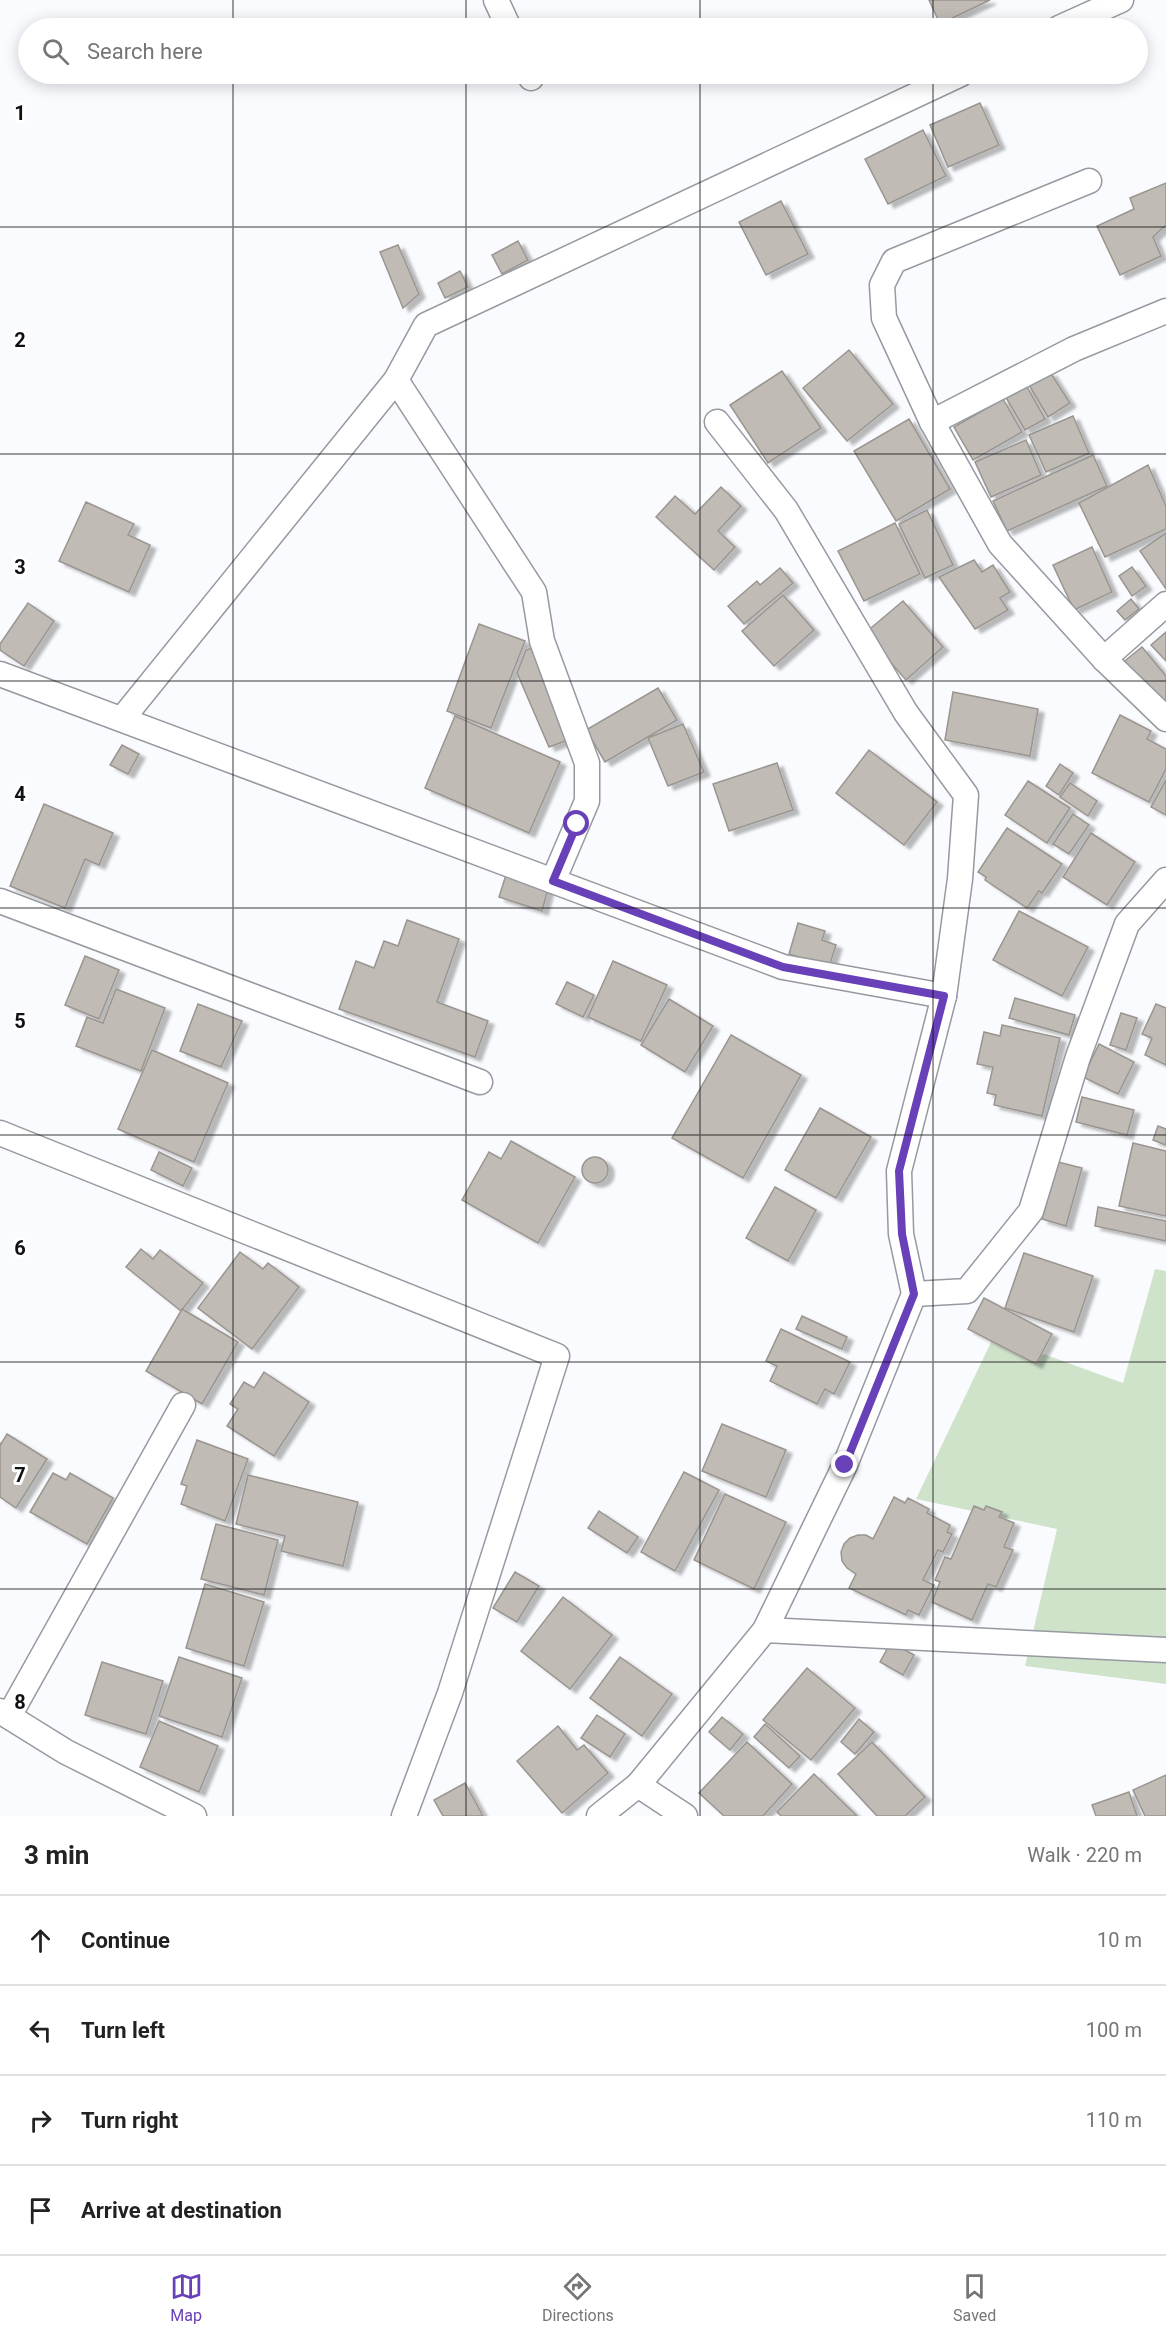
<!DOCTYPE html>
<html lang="en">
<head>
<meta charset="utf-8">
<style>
	body { margin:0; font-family:Roboto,sans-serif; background:#f2f2f2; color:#222 }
	.stop { position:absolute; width:18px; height:18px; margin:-14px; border:4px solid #6840b8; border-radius:50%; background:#fff }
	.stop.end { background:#6840b8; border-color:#fff; box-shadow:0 2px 6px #0008 }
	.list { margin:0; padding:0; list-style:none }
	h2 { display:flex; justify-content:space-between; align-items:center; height:78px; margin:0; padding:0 24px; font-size:26px }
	h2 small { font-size:20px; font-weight:400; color:#767676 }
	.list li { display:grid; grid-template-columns:39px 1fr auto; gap:18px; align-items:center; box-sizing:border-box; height:90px; padding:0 24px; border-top:2px solid #e0e0e0 }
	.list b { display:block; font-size:22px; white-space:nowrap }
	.list em { font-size:20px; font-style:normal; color:#767676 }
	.icon { flex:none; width:33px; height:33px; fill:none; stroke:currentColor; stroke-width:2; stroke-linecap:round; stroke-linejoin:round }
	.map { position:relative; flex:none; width:1166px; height:1816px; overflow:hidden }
	.search { position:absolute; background:#fff; box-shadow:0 3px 15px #0003; left:18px; right:18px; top:18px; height:66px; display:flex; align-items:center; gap:15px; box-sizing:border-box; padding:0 21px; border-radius:33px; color:#767676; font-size:22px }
	.sheet { height:438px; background:#fff }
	nav { display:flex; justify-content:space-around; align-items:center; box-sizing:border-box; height:84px; border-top:2px solid #e0e0e0; background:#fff; font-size:16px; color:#767676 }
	nav a { display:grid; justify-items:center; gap:3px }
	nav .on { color:#6840b8 }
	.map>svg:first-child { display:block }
	.green { fill:#cfe3cb }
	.building { fill:#c0bbb5; stroke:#9a9590; stroke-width:1.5; filter:url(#shadow) }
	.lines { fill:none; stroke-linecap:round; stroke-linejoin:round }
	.minor-casing { stroke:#9699a0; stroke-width:27 }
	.minor { stroke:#fff; stroke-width:24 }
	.route { stroke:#6840b8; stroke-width:8 }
	.grid { fill:none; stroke:#101113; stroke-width:1.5; stroke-opacity:0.55 }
	.grid-label { font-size:20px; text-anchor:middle; font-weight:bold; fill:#101113; stroke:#fff; stroke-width:6; stroke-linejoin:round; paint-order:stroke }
</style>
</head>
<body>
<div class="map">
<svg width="1166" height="1816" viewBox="0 0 1166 1816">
	<defs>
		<filter id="shadow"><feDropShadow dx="6" dy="4" stdDeviation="1.5" flood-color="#0004"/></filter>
	</defs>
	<rect width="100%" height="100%" fill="#fafbfe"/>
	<path class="green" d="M1155 1269 1166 1271V1684L1025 1666 1057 1529 916 1499 994 1336 1123 1383Z"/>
	<g class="building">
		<path d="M929 0H990L940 24Z"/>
		<path d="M980 103 999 145 948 167 930 125Z"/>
		<path d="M923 130 946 176 888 204 865 159Z"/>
		<path d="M1166 183V225L1153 237 1161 256 1120 275 1097 226 1134 209 1130 198Z"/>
		<path d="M781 201 808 254 766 275 739 222Z"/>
		<path d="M518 241 528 260 502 274 492 255Z"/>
		<path d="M398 245 419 294 403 308 380 252Z"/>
		<path d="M460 271 468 287 445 298 438 283Z"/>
		<path d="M849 350 893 404 847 441 803 388Z"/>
		<path d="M782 371 821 428 768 463 730 405Z"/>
		<path d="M1050 372 1070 403 1048 417 1029 385Z"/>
		<path d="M1026 385 1045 419 1025 430 1005 396Z"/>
		<path d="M1003 399 1022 432 973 460 954 427Z"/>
		<path d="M1073 416 1089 453 1046 472 1029 435Z"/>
		<path d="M909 419 950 489 896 521 854 451Z"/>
		<path d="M1026 440 1041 475 991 497 975 462Z"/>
		<path d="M1093 455 1107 486 1007 531 993 501Z"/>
		<path d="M1148 465 1166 506V529L1105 557 1079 503Z"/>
		<path d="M721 487 741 506 718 531 735 547 714 570 656 517 675 496 695 514Z"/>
		<path d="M86 502 134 524 128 535 150 545 129 592 59 561Z"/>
		<path d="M927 510 953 565 925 578 899 524Z"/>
		<path d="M895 523 920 574 864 601 838 551Z"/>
		<path d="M1166 533V589L1140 551Z"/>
		<path d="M1092 547 1112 592 1074 610 1053 565Z"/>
		<path d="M974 560 982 572 993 565 1010 592 1000 598 1008 610 975 629 939 577Z"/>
		<path d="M1132 567 1146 586 1132 596 1119 576Z"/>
		<path d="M780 568 793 583 744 624 728 606 757 581 760 585Z"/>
		<path d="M783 595 814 630 774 666 742 631Z"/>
		<path d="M1131 599 1139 609 1125 620 1117 611Z"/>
		<path d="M903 601 943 647 906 680 865 633Z"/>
		<path d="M28 603 54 621 24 666 0 650V644Z"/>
		<path d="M479 624 525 641 491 728 447 711Z"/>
		<path d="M1166 632V661L1151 645Z"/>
		<path d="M536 647 571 739 549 747 517 673 526 650Z"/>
		<path d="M1142 647 1166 676V699L1156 706 1121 664Z"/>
		<path d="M658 688 677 720 605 762 586 730Z"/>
		<path d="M953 692 1038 709 1030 756 945 740Z"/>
		<path d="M1120 715 1151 731 1147 739 1166 749V769L1149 802 1092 773Z"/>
		<path d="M455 716 560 762 529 833 425 788Z"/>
		<path d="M683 724 704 772 668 786 648 738Z"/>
		<path d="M122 745 139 754 128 774 110 765Z"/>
		<path d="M869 750 937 802 904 845 836 793Z"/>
		<path d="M777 763 793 810 729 831 713 784Z"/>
		<path d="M1060 764 1073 773 1059 795 1046 786Z"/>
		<path d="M1166 780V815L1151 807Z"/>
		<path d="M1028 781 1070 808 1047 843 1005 815Z"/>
		<path d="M1070 783 1097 801 1088 816 1060 797Z"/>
		<path d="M44 804 113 833 99 865 85 859 65 908 10 886Z"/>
		<path d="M1073 814 1089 825 1069 854 1053 844Z"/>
		<path d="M1007 828 1062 864 1042 893 1039 891 1027 908 985 880 986 877 978 872Z"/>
		<path d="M1091 833 1135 862 1107 905 1063 877Z"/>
		<path d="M506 875 548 889 542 911 499 897Z"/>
		<path d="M1019 911 1088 947 1062 996 993 960Z"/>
		<path d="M407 920 459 939 437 1002 488 1021 475 1057 339 1009 356 961 374 968 384 941 398 946Z"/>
		<path d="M798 923 825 931 822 940 836 945 829 967 789 954Z"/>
		<path d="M85 956 119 970 99 1019 65 1005Z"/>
		<path d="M613 961 667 985 641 1041 588 1017Z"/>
		<path d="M567 982 594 995 583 1017 556 1004Z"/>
		<path d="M116 989 165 1008 141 1071 76 1046 87 1017 103 1023Z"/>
		<path d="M1015 998 1075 1015 1069 1035 1009 1018Z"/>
		<path d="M669 999 713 1026 685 1072 641 1045Z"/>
		<path d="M198 1004 242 1021 221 1067 180 1051Z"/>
		<path d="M1156 1004 1166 1008V1065L1145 1055 1152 1038 1142 1034Z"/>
		<path d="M1121 1013 1137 1018 1126 1050 1110 1045Z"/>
		<path d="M1002 1025 1060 1038 1042 1116 994 1105 996 1095 987 1093 993 1067 977 1064 984 1032 1000 1036Z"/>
		<path d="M731 1035 801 1075 743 1178 672 1138Z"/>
		<path d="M1099 1044 1134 1062 1118 1094 1083 1077Z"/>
		<path d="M152 1050 228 1083 194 1162 118 1129Z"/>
		<path d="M1082 1097 1134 1110 1127 1135 1076 1122Z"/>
		<path d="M820 1108 871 1137 836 1198 785 1170Z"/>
		<path d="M1158 1126 1166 1129V1145L1153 1140Z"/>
		<path d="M511 1141 575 1177 538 1243 462 1200 489 1152 501 1159Z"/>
		<path d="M1133 1143 1166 1151V1216L1119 1206Z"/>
		<path d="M159 1152 192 1168 183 1186 151 1170Z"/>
		<circle cx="595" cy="1170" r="13"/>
		<path d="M1058 1162 1082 1168 1066 1226 1042 1219Z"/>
		<path d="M775 1187 816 1210 788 1261 746 1238Z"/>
		<path d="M1098 1207 1166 1221V1241L1095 1226Z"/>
		<path d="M141 1249 153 1259 160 1250 203 1283 181 1311 126 1267Z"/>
		<path d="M240 1252 263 1269 268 1263 299 1287 252 1349 198 1308Z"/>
		<path d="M1024 1253 1093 1276 1074 1332 1005 1308Z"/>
		<path d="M984 1298 1052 1334 1036 1364 968 1329Z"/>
		<path d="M182 1309 238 1342 202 1404 146 1371Z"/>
		<path d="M802 1316 847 1337 842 1349 796 1329Z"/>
		<path d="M781 1329 850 1362 834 1394 825 1389 817 1404 770 1381 777 1366 766 1361Z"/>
		<path d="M264 1372 309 1402 274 1456 227 1426 238 1409 230 1404 244 1382 254 1388Z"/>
		<path d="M722 1424 786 1450 766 1497 702 1471Z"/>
		<path d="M7 1434 47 1459 16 1508 0 1497V1443L1 1444Z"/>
		<path d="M197 1440 248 1459 225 1521 181 1504 187 1486 181 1484Z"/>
		<path d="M684 1472 719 1490 675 1571 641 1552Z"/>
		<path d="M53 1473 66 1480 70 1473 113 1498 87 1544 30 1512Z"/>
		<path d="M248 1475 358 1502 343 1566 281 1551 285 1536 236 1524Z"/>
		<path d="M725 1494 786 1522 754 1589 694 1560Z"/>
		<path d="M894 1497 905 1503 908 1498 929 1509 927 1513 950 1525 947 1532 952 1534 943 1552 938 1550 923 1580 934 1585 919 1615 908 1610 906 1615 849 1588 856 1574 847 1568 842 1561 841 1552 844 1544 850 1538 858 1535H866L873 1539Z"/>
		<path d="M974 1506 984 1510 986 1506 1002 1512 999 1517 1014 1523 1004 1547 1013 1550 996 1587 988 1584 972 1620 932 1602 940 1582 935 1580 945 1557 951 1559Z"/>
		<path d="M599 1511 638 1537 627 1553 588 1528Z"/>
		<path d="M216 1524 278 1540 264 1595 201 1579Z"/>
		<path d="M515 1572 539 1586 517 1622 493 1608Z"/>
		<path d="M205 1584 264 1602 244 1666 186 1648Z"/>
		<path d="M563 1597 612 1635 570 1689 521 1651Z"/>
		<path d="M891 1642 914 1655 903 1675 880 1662Z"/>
		<path d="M179 1657 242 1678 222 1737 159 1716Z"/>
		<path d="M620 1657 672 1694 642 1736 590 1698Z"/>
		<path d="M102 1662 163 1681 146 1734 85 1715Z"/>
		<path d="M807 1668 855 1708 811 1760 763 1720Z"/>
		<path d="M597 1715 625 1734 610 1757 581 1738Z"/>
		<path d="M722 1717 743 1734 730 1750 709 1732Z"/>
		<path d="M859 1719 874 1732 855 1754 841 1742Z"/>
		<path d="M159 1721 218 1746 199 1792 140 1767Z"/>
		<path d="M765 1724 800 1756 789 1768 754 1737Z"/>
		<path d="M558 1726 577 1750 584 1745 608 1773 562 1813 517 1761Z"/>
		<path d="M747 1742 792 1784 763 1816H724L699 1793Z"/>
		<path d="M872 1742 925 1797 905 1816H877L838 1774Z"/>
		<path d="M814 1774 857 1816H781L777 1812Z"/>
		<path d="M1166 1775V1816H1145L1133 1790Z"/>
		<path d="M465 1783 483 1816H443L434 1800Z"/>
		<path d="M1129 1792 1137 1816H1096L1092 1805Z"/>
	</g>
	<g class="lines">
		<defs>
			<g id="minor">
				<path d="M496 0 509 28"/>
				<path d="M1059 28 1121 0"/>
				<path d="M529 74 531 78"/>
				<path d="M1089 181 894 261 882 285 884 318 932 422 1000 544 1104 659 1166 719"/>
				<path d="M396 380 534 592 542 641 587 763V801L553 881"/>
				<path d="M932 422 1074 349 1166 311"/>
				<path d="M1104 659 1166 604"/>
				<path d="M0 674 783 967 944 996"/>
				<path d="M122 719 396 380 426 325 961 74"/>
				<path d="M0 901 480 1082"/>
				<path d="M0 1133 557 1356 450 1693 404 1816"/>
				<path d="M914 1294 967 1291 1031 1211 1078 1057 1127 924 1166 880"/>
				<path d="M765 1630 1166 1650"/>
				<path d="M0 1711 66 1752 194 1816"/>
				<path d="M9 1716 183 1405"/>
				<path d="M638 1785 685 1816"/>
				<path d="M599 1816 638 1785 765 1630 845 1465 914 1294 901 1234 899 1171 944 996 960 879 966 795 906 713 786 510 717 422"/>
			</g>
		</defs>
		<use href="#minor" class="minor-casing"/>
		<use href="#minor" class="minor"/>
	</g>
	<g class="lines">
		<path class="route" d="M577 824 553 881 783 967 944 996 899 1171 902 1234 914 1294 845 1465"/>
	</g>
	<path class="grid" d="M233 0V28M466 0V28M700 0V28M933 0V28M233 74V1816M466 74V1816M700 74V1816M933 74V1816M0 227H1166M0 454H1166M0 681H1166M0 908H1166M0 1135H1166M0 1362H1166M0 1589H1166"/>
	<g class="grid-label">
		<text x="20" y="120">1</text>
		<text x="20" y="347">2</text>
		<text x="20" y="574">3</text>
		<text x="20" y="801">4</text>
		<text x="20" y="1028">5</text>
		<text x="20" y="1255">6</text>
		<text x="20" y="1482">7</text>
		<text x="20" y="1709">8</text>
	</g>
</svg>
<div class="stop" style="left:577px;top:824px"></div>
<div class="stop end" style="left:845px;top:1465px"></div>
<div class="search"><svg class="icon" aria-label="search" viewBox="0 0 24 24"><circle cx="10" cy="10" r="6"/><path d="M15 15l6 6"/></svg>Search here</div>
</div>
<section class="sheet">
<h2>3 min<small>Walk · 220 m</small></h2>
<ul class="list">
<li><svg class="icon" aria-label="ahead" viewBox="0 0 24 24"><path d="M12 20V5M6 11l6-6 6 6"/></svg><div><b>Continue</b></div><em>10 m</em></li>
<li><svg class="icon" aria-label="left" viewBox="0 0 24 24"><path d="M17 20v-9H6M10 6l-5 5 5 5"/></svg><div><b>Turn left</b></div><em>100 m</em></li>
<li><svg class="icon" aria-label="right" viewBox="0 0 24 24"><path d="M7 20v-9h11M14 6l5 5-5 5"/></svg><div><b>Turn right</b></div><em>110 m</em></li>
<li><svg class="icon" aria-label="arrive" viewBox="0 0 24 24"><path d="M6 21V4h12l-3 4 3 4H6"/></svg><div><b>Arrive at destination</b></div></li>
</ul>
</section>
<nav>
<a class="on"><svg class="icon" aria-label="map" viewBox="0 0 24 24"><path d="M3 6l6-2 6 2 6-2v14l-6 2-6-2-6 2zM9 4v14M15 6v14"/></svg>Map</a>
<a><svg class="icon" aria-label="directions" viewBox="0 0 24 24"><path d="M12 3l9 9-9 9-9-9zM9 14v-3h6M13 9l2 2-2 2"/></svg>Directions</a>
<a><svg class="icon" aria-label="saved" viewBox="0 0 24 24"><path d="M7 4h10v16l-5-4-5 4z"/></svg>Saved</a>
</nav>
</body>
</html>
